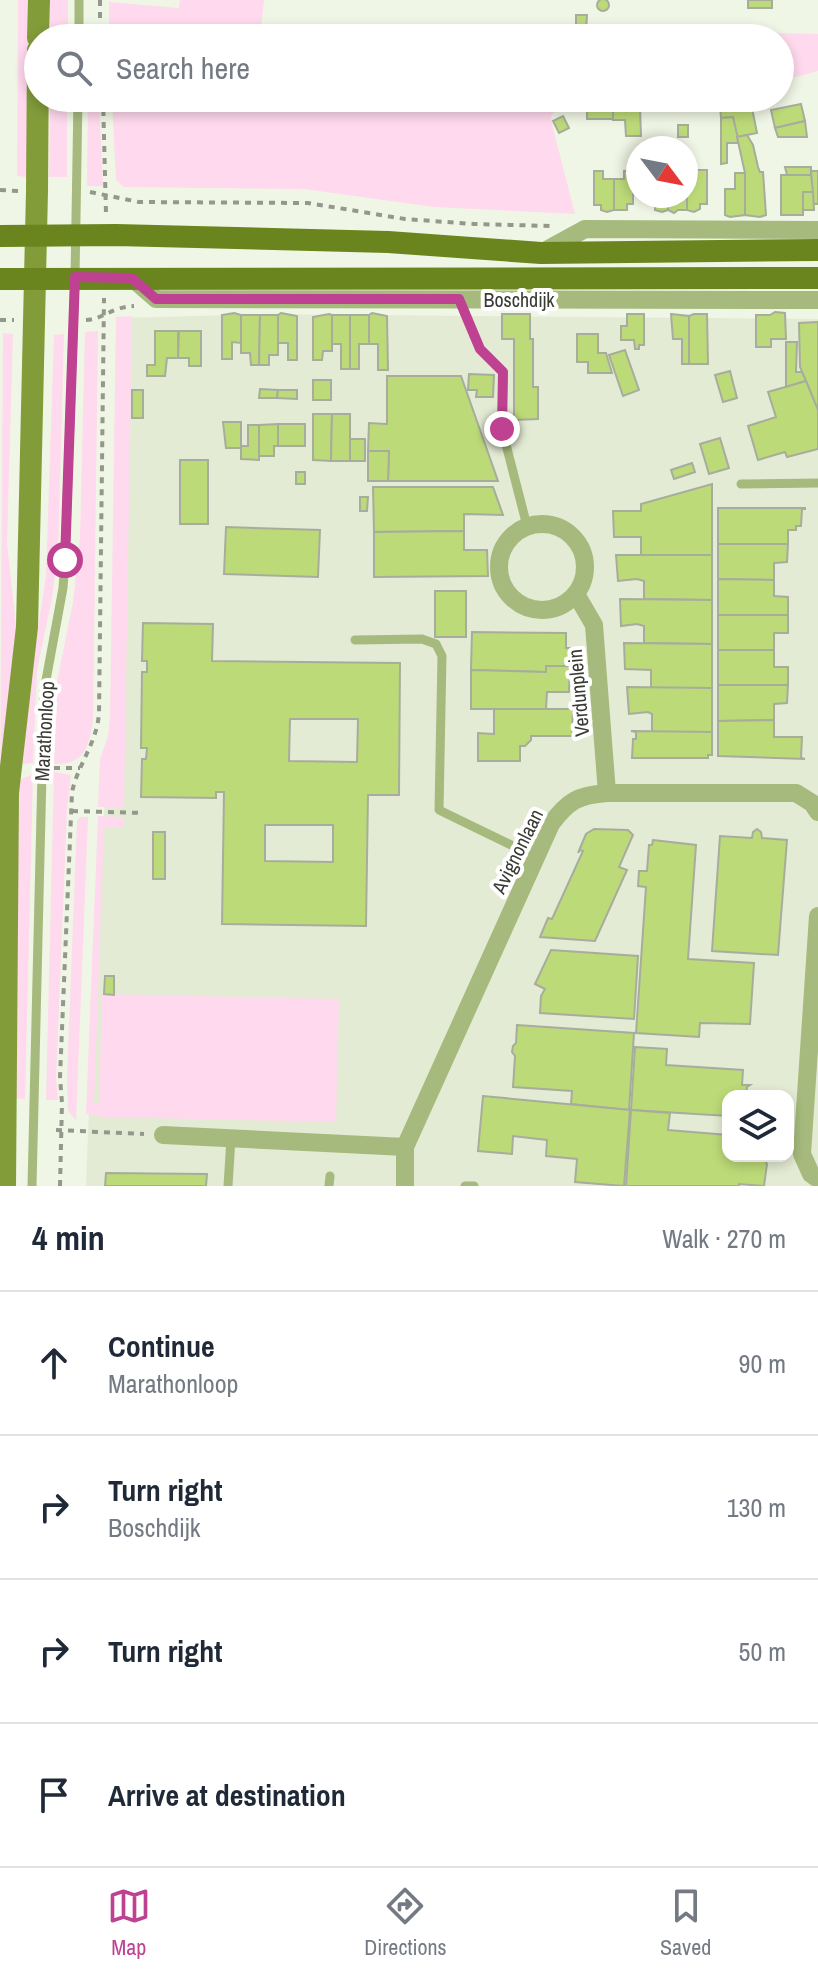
<!DOCTYPE html>
<html lang="en">
<head>
<meta charset="utf-8">
<style>
	body { margin:0; font-family:"Archivo Narrow",sans-serif; background:#f6f6f7; color:#1f2937 }
	.controls { position:absolute; right:24px; bottom:24px; display:grid; overflow:hidden; border-radius:16px; box-shadow:0 4px 12px #0003 }
	.controls button { width:72px; height:72px; display:grid; place-items:center; padding:0; border:0; border-bottom:2px solid #e0e1e3; background:#fff; color:#1f2937; font:40px sans-serif }
	.compass { position:absolute; left:626px; top:136px; width:72px; height:72px; border-radius:50%; background:#fff; box-shadow:0 4px 12px #0003; rotate:122deg }
	.stop { position:absolute; width:24px; height:24px; margin:-18px; border:6px solid #bf4292; border-radius:50%; background:#fff }
	.stop.end { background:#bf4292; border-color:#fff; box-shadow:0 2px 8px #0008 }
	.list { margin:0; padding:0; list-style:none }
	h2 { display:flex; justify-content:space-between; align-items:center; height:104px; margin:0; padding:0 32px; font-size:34px }
	h2 small { font-size:26px; font-weight:400; color:#747a83 }
	.list li { display:grid; grid-template-columns:52px 1fr auto; gap:24px; align-items:center; box-sizing:border-box; height:144px; padding:0 32px; border-top:2px solid #e0e1e3 }
	.list b { display:block; font-size:30px; white-space:nowrap }
	.list p { margin:0; font-size:26px; white-space:nowrap; color:#747a83 }
	.list em { font-size:26px; font-style:normal; color:#747a83 }
	.icon { flex:none; width:44px; height:44px; fill:none; stroke:currentColor; stroke-width:2; stroke-linecap:round; stroke-linejoin:round }
	.map { position:relative; flex:none; width:818px; height:1186px; overflow:hidden }
	.search { position:absolute; background:#fff; box-shadow:0 4px 12px #0003; left:24px; right:24px; top:24px; height:88px; display:flex; align-items:center; gap:20px; box-sizing:border-box; padding:0 28px; border-radius:44px; color:#747a83; font-size:30px }
	.sheet { height:680px; background:#fff }
	nav { display:flex; justify-content:space-around; align-items:center; box-sizing:border-box; height:112px; border-top:2px solid #e0e1e3; background:#fff; font-size:22px; color:#747a83 }
	nav a { display:grid; justify-items:center; gap:4px }
	nav .on { color:#bf4292 }
	.map>svg:first-child { display:block }
	.built { fill:#e4ebd4; fill-rule:evenodd }
	.green { fill:#ffd9ed }
	.building { fill:#bdda78; stroke:#a7ad9d; stroke-width:2; fill-rule:evenodd }
	.lines { fill:none; stroke-linecap:round; stroke-linejoin:round }
	.path { stroke:#94988c; stroke-width:4; stroke-dasharray:6 6; stroke-linecap:butt }
	.service { stroke:#a6ba7d; stroke-width:9 }
	.minor { stroke:#a6ba7d; stroke-width:18 }
	.secondary { stroke:#829c3a; stroke-width:22 }
	.primary { stroke:#6b851e; stroke-width:22 }
	.route { stroke:#bf4292; stroke-width:10 }
	.labels { text-anchor:middle; dominant-baseline:central; stroke-width:8; stroke-linejoin:round; paint-order:stroke }
	.street-label { font-size:20px; fill:#383a33; stroke:#fff }
</style>
</head>
<body>
<div class="map">
<svg width="818" height="1186" viewBox="0 0 818 1186">
	<rect width="100%" height="100%" fill="#f0f6e5"/>
	<path class="built" d="M263 314 818 319V1186H86L97 897 110 741 119 318ZM728 1096H788V1156H728Z"/>
	<g class="green">
		<path d="M18 0H29L27 177 17 176Z"/>
		<rect x="50" y="0" width="18" height="38"/>
		<path d="M180 0H264L260 38H109V2L179 8Z"/>
		<path d="M729 32 818 34V71L780 81V38H719Z"/>
		<path d="M50 98H67V177H49Z"/>
		<path d="M88 98H99L103 186H87Z"/>
		<path d="M112 98H719L714 102 558 110 551 115 552 124 575 214 434 207 304 189 124 187 116 180Z"/>
		<path d="M132 316 124 807H98L100 759 108 736 110 719 116 317Z"/>
		<path d="M98 331 93 720C89 747 84 765 54 764L57 682 73 602 80 538 85 332Z"/>
		<path d="M3 333 13 334 7 543 17 635 0 799Z"/>
		<path d="M64 334 58 552 52 598 37 670 33 763 17 765 46 576 54 335Z"/>
		<path d="M54 772 71 775 67 809 56 1079 58 1100H46Z"/>
		<path d="M33 774 25 1099 11 1098 15 782Z"/>
		<path d="M98 816 124 817 123 828H104L94 1104H99L102 994 339 999 336 1122 99 1117V1115L86 1114Z"/>
		<path d="M80 817H88L76 1121 68 1110 67 1077 77 821Z"/>
	</g>
	<g class="building">
		<circle cx="603" cy="5" r="6"/>
		<rect x="748" y="0" width="24" height="8"/>
		<path d="M576 15H587L586 31H576Z"/>
		<rect x="360" y="27" width="13" height="9"/>
		<path d="M742 98H750L757 133 737 137 733 117 721 118 720 106Z"/>
		<path d="M801 104 805 121 775 128 771 110Z"/>
		<rect x="587" y="108" width="26" height="11"/>
		<path d="M613 108H640L641 136H626L625 120H613Z"/>
		<path d="M563 116 569 128 559 133 553 121Z"/>
		<path d="M733 117 739 143H727V163L721 164V118Z"/>
		<path d="M805 121 807 137H778L775 128Z"/>
		<rect x="678" y="125" width="10" height="12"/>
		<path d="M747 135 753 145 758 167 760 172H763L766 215 760 217 745 215V173L737 137Z"/>
		<path d="M785 167H811V175H787Z"/>
		<path d="M633 170V204H627V210H614V179H624V171Z"/>
		<path d="M687 170V210H678L674 213 668 210V196H686Z"/>
		<path d="M697 170H707V204H700V209L694 212 687 210V178H697Z"/>
		<path d="M594 171H603V179H614V210L607 212 601 210V205H594Z"/>
		<path d="M811 171H818V204H813Z"/>
		<path d="M735 173H745V215L730 217 725 215V189H735Z"/>
		<path d="M781 175H811L813 192H803V215H781Z"/>
		<path d="M803 192H813L814 210H803Z"/>
		<path d="M649 196H668V210L662 212 655 210V204H649Z"/>
		<path d="M775 312 785 313 786 339H771V347H756V315H770Z"/>
		<path d="M234 313 241 315V343L232 342V359H222V315Z"/>
		<path d="M281 313 297 316V360H288V343H278V315Z"/>
		<path d="M372 313 387 316 388 370H378V344H369V315Z"/>
		<path d="M329 314 332 315V351H323L322 360H313V317Z"/>
		<path d="M502 314H530V339H533V387H538V419L514 420V339H502Z"/>
		<path d="M627 314H644V345H639V349H635L634 340H621V326H627Z"/>
		<path d="M671 314 689 316V364H682V339H673Z"/>
		<path d="M694 314H707L708 364H689V316Z"/>
		<path d="M241 315H260L259 365H251L250 353H241Z"/>
		<path d="M260 315H278V355H269V365H259Z"/>
		<path d="M332 315H350V369H341V344H332Z"/>
		<path d="M350 315H369V344H359V369H350Z"/>
		<path d="M818 322V410L800 367 799 323Z"/>
		<path d="M155 331H178V358H167L165 376H147V365H155Z"/>
		<path d="M179 331H201V366H189V358H178Z"/>
		<path d="M577 334H598V353H606L612 373H588V362H577Z"/>
		<path d="M786 342H797L796 372H802L806 381 786 387Z"/>
		<path d="M625 350 639 390 623 396 609 355Z"/>
		<path d="M730 371 737 398 723 402 715 375Z"/>
		<path d="M469 374 494 375 493 397H476L477 390H468Z"/>
		<path d="M387 376H461L498 481H388L389 451H368L369 423 387 424Z"/>
		<rect x="313" y="380" width="18" height="20"/>
		<path d="M806 381 818 410V449L787 457 785 452 758 460 748 426 776 417 768 392Z"/>
		<path d="M260 389 278 390 277 398H259Z"/>
		<rect x="132" y="390" width="11" height="28"/>
		<path d="M278 390H297V399L277 398Z"/>
		<path d="M313 414H332L331 461 313 460Z"/>
		<path d="M332 414H350V461H331Z"/>
		<path d="M223 422H241V448H226Z"/>
		<rect x="278" y="424" width="27" height="22"/>
		<path d="M278 424V446H274V456H259V425Z"/>
		<path d="M248 425H259V460L241 459V446H248Z"/>
		<path d="M720 438 729 468 709 474 700 444Z"/>
		<rect x="350" y="439" width="15" height="22"/>
		<path d="M368 451H389L388 481H368Z"/>
		<rect x="180" y="460" width="28" height="64"/>
		<path d="M692 463 695 472 674 479 671 470Z"/>
		<rect x="296" y="472" width="9" height="12"/>
		<path d="M712 484V555H641V537H614L613 511H641V504Z"/>
		<path d="M373 487H493L503 515 464 514V531L374 532Z"/>
		<path d="M360 497H368L367 511H360Z"/>
		<path d="M718 508H805V509H802L801 526H796V530H788V544H718Z"/>
		<path d="M226 527 320 530 318 577 224 574Z"/>
		<path d="M464 531V550H487L488 576 374 577V532Z"/>
		<path d="M718 544H788L787 562 774 563V580L718 579Z"/>
		<path d="M616 555H712V600L644 599V581L637 579 618 581Z"/>
		<path d="M718 579 774 580V596L788 597V615H718Z"/>
		<rect x="435" y="591" width="31" height="46"/>
		<path d="M620 599 712 600V644L644 643V626L637 624 621 626Z"/>
		<path d="M718 615H788V633H774V650H718Z"/>
		<path d="M143 623 213 624 212 661 400 663 399 795H368L366 926 222 924 224 792H216V798L141 797 142 759H146L147 748H141L142 672H147V661H142ZM290 719H358L357 762 289 761ZM265 825H333V862L265 861Z"/>
		<path d="M472 632 566 633V648H570V666H546V672L471 670Z"/>
		<path d="M624 643 712 644V688H651V670L625 669Z"/>
		<path d="M718 650H774V667H788V685H718Z"/>
		<path d="M546 666H570L569 692H547L546 709H471V670L546 672Z"/>
		<path d="M718 685H788L787 703 774 704V720L718 721Z"/>
		<path d="M627 687 712 688V732H652V714L648 712 629 714Z"/>
		<path d="M494 709H573L572 736H531V740L525 746H520V761H478V733L494 734Z"/>
		<path d="M774 720V737H802L801 758 805 759 718 756V721Z"/>
		<path d="M631 731 712 732V755H708V758H632L633 739H636V732Z"/>
		<path d="M594 829 628 830 633 835 619 867 627 870 595 941 540 937 548 918 552 919 583 851 580 850 578 853 586 834Z"/>
		<path d="M757 829 761 832 762 838 787 840 778 955 712 951 720 836 752 838 753 832Z"/>
		<rect x="153" y="832" width="12" height="47"/>
		<path d="M653 840 696 845 688 959 754 963 750 1024 700 1023 699 1037 636 1033 646 887 638 886 639 871H647L649 845H652Z"/>
		<path d="M551 950 638 956 634 1019 540 1013 541 996 545 989 535 984Z"/>
		<path d="M105 976H114V995L104 994Z"/>
		<path d="M517 1025 634 1033 629 1110 571 1104 572 1091 513 1087 515 1056 512 1052 513 1046 516 1043Z"/>
		<path d="M635 1047 667 1049 666 1065 743 1070 742 1085H750L747 1087 746 1096H749H728V1116L631 1110Z"/>
		<path d="M483 1096 630 1110 624 1186 575 1182 577 1159 546 1156 547 1140 513 1136 512 1154 478 1151Z"/>
		<path d="M631 1110 670 1113 668 1130 728 1135V1156L763 1157 767 1164 764 1186 739 1184V1186H626Z"/>
		<path d="M106 1173 207 1174 206 1186H105Z"/>
	</g>
	<g class="lines">
		<g class="path">
			<path d="M100 0V38"/>
			<path d="M103 98 106 214"/>
			<path d="M0 190 18 191"/>
			<path d="M90 192 139 202 308 203 405 219 474 224 551 226"/>
			<path d="M0 320H14"/>
			<path d="M86 320C104 319 111 307 134 306"/>
			<path d="M54 768H80"/>
			<path d="M72 811 143 813"/>
			<path d="M56 1130 144 1134"/>
			<path d="M60 1186 62 1103 60 1077 72 792C78 764 97 743 99 713L104 298"/>
		</g>
		<g class="service">
			<path d="M79 38V0"/>
			<path d="M459 299 480 349 503 372 502 429 527 526"/>
			<path d="M741 484 818 483"/>
			<path d="M355 640 422 639 436 644 442 656 439 810 536 857"/>
			<path d="M32 1186 44 691 63 588 65 560 75 277 78 98"/>
			<path d="M228 1186 231 1138"/>
			<path d="M329 1186 330 1176"/>
			<path d="M465 1186H474"/>
		</g>
		<g class="minor">
			<path d="M543 252 585 229 818 230"/>
			<path d="M132 278 156 299 818 300"/>
			<circle cx="542" cy="567" r="43"/>
			<path d="M576 594 594 625 607 793"/>
			<path d="M818 916 802 1154 811 1174 818 1179"/>
			<path d="M163 1135 405 1147"/>
			<path d="M405 1186V1147L551 824C568 801 578 795 607 793H796L812 803 818 812"/>
		</g>
		<g class="secondary">
			<path d="M38 38 39 0"/>
			<path d="M5 1186 8 793 27 627 37 191 38 50"/>
		</g>
		<g class="primary">
			<path d="M0 236 116 235 388 242 541 253 818 250"/>
			<path d="M0 279 818 278"/>
		</g>
	</g>
	<g class="lines">
		<path class="route" d="M65 560 75 277 132 278 156 299H459L480 349 503 372 502 429"/>
	</g>
	<g class="labels">
		<g class="street-label">
			<text x="519" y="299">Boschdijk</text>
			<text transform="translate(578 693) rotate(-95)">Verdunplein</text>
			<text transform="translate(44 731) rotate(-87)">Marathonloop</text>
			<text transform="translate(517 851) rotate(-64)">Avignonlaan</text>
		</g>
	</g>
</svg>
<div class="controls">
<button><svg class="icon" aria-label="layers" viewBox="0 0 24 24"><path d="M12 4l9 5-9 5-9-5zM3 14l9 5 9-5"/></svg></button>
</div>
<svg class="compass" viewBox="-18 -18 36 36"><path d="M0-13l5 13h-10z" fill="#e53935"/><path d="M0 13l5-13h-10z" fill="#747a83"/></svg>
<div class="stop" style="left:65px;top:560px"></div>
<div class="stop end" style="left:502px;top:429px"></div>
<div class="search"><svg class="icon" aria-label="search" viewBox="0 0 24 24"><circle cx="10" cy="10" r="6"/><path d="M15 15l6 6"/></svg>Search here</div>
</div>
<section class="sheet">
<h2>4 min<small>Walk · 270 m</small></h2>
<ul class="list">
<li><svg class="icon" aria-label="ahead" viewBox="0 0 24 24"><path d="M12 20V5M6 11l6-6 6 6"/></svg><div><b>Continue</b><p>Marathonloop</p></div><em>90 m</em></li>
<li><svg class="icon" aria-label="right" viewBox="0 0 24 24"><path d="M7 20v-9h11M14 6l5 5-5 5"/></svg><div><b>Turn right</b><p>Boschdijk</p></div><em>130 m</em></li>
<li><svg class="icon" aria-label="right" viewBox="0 0 24 24"><path d="M7 20v-9h11M14 6l5 5-5 5"/></svg><div><b>Turn right</b></div><em>50 m</em></li>
<li><svg class="icon" aria-label="arrive" viewBox="0 0 24 24"><path d="M6 21V4h12l-3 4 3 4H6"/></svg><div><b>Arrive at destination</b></div></li>
</ul>
</section>
<nav>
<a class="on"><svg class="icon" aria-label="map" viewBox="0 0 24 24"><path d="M3 6l6-2 6 2 6-2v14l-6 2-6-2-6 2zM9 4v14M15 6v14"/></svg>Map</a>
<a><svg class="icon" aria-label="directions" viewBox="0 0 24 24"><path d="M12 3l9 9-9 9-9-9zM9 14v-3h6M13 9l2 2-2 2"/></svg>Directions</a>
<a><svg class="icon" aria-label="saved" viewBox="0 0 24 24"><path d="M7 4h10v16l-5-4-5 4z"/></svg>Saved</a>
</nav>
</body>
</html>
